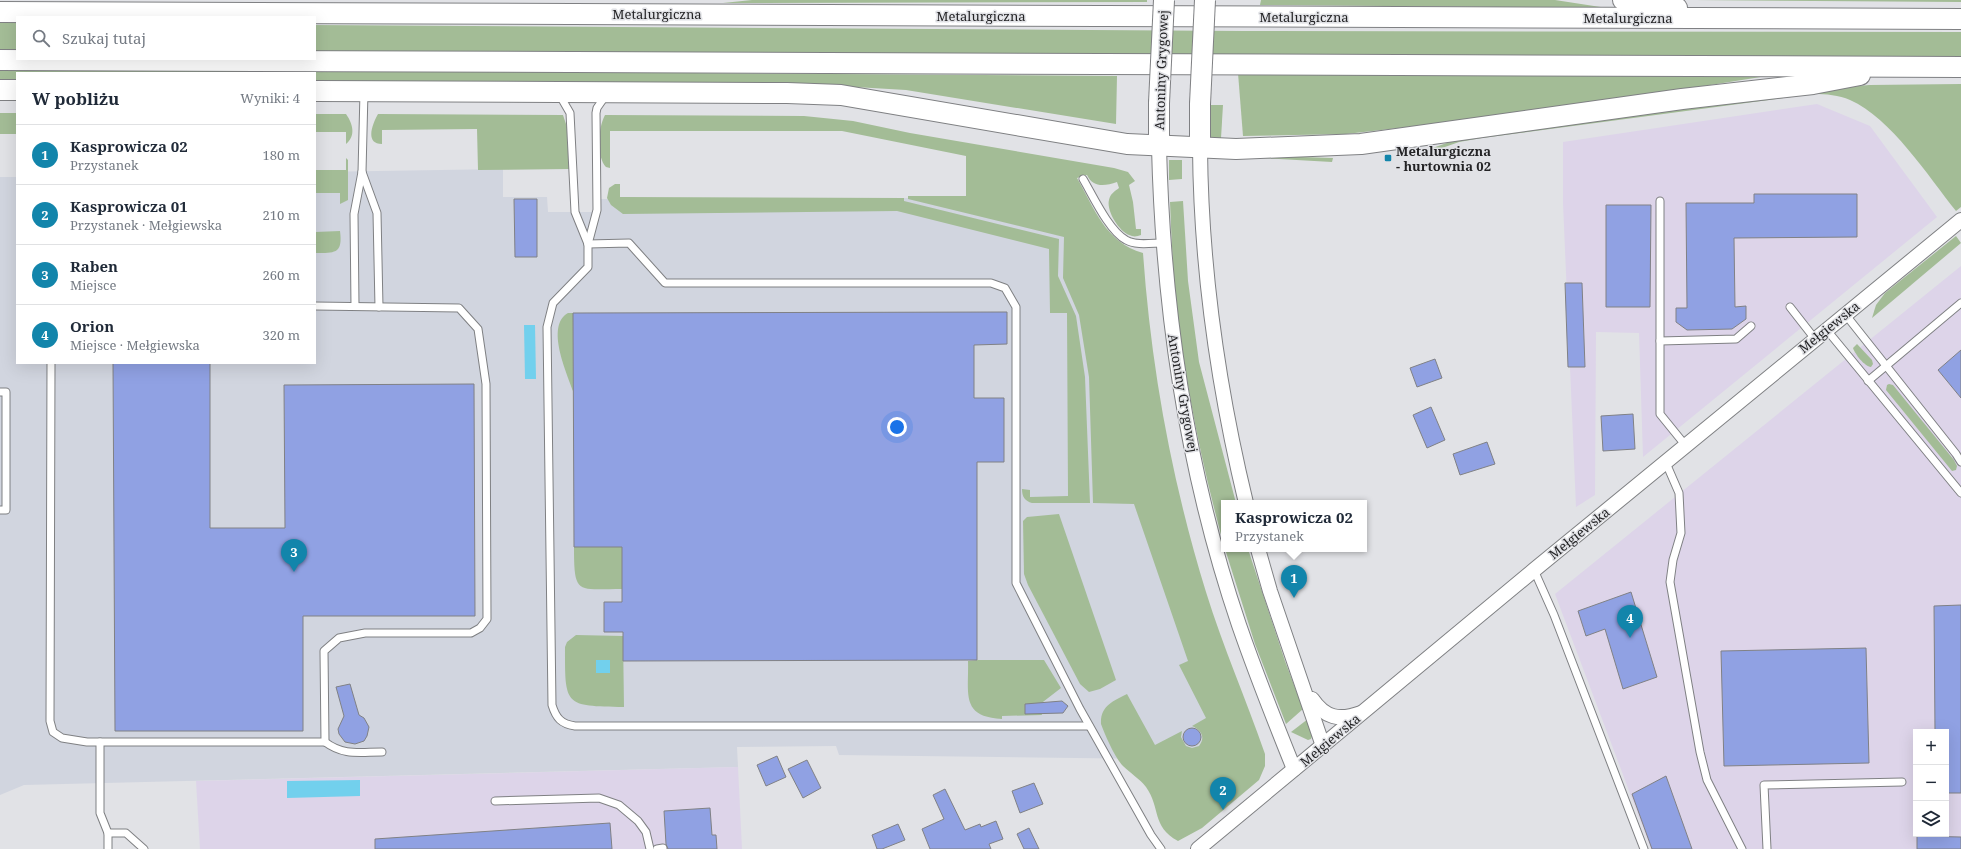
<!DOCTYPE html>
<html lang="pl">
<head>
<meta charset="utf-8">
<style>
	body { margin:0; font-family:"Noto Serif",serif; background:#f2f2f3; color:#1f2937 }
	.controls { position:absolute; right:12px; bottom:12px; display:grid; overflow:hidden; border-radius:0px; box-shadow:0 4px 16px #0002 }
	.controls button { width:36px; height:36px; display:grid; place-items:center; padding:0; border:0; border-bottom:1px solid #e0e1e3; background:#fff; color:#1f2937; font:20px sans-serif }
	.you { position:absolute; left:897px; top:427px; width:14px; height:14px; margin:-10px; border:3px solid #fff; border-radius:50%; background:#1a73e8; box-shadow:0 0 0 6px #1a73e833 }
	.badge { display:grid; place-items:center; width:26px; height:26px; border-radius:50%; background:#1285ab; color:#fff; font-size:13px; font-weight:700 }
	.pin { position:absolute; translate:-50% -33px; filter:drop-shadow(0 1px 2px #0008) }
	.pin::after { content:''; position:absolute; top:21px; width:14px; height:12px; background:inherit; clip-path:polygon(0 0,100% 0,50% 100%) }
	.popup { position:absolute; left:1221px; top:500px; width:146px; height:52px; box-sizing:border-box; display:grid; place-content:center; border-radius:0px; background:#fff; filter:drop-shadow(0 1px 3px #0005); font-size:13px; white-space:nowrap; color:#747a83 }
	.popup b { font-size:15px; color:#1f2937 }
	.popup::after { content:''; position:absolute; left:50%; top:100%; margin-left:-8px; border:8px solid transparent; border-top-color:#fff }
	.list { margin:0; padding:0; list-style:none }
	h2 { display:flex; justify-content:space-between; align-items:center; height:52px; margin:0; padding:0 16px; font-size:17px }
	h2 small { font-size:13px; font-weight:400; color:#747a83 }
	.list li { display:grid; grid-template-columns:26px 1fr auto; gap:12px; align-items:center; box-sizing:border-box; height:60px; padding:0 16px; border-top:1px solid #e0e1e3 }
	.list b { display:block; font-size:15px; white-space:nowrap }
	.list p { margin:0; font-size:13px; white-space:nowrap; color:#747a83 }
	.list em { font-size:13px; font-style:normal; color:#747a83 }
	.icon { flex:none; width:22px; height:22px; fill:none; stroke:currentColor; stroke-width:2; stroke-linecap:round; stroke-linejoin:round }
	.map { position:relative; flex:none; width:1961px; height:849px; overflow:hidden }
	.search { position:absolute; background:#fff; box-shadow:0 4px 16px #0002; left:16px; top:16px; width:300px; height:44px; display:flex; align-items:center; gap:10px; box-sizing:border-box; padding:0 14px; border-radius:0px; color:#747a83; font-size:15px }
	.panel { position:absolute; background:#fff; box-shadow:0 4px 16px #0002; left:16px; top:72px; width:300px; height:292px; border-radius:0px }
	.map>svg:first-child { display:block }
	.built { fill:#d1d5df }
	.industrial { fill:#ddd4e9; fill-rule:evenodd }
	.green { fill:#a3bc96 }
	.water { fill:#72d0ed }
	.building { fill:#90a1e3; stroke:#808185 }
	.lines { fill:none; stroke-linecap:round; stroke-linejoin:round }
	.lane-casing { stroke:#7f8083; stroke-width:9 }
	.street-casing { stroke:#7f8083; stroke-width:16 }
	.secondary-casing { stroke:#7f8083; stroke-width:22 }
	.lane { stroke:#fff; stroke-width:7 }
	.street { stroke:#fff; stroke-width:14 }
	.secondary { stroke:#fff; stroke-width:20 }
	.secondary-bridge-casing { stroke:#7f8083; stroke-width:22; stroke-linecap:butt }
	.secondary-bridge { stroke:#fff; stroke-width:20 }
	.poi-dot { fill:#1285ab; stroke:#e1e2e6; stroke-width:1.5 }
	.labels { text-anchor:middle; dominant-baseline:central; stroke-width:3; stroke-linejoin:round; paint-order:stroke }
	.street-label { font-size:13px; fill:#232325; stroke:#e1e2e6 }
	.poi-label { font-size:13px; font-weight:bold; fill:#232325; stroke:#e1e2e6; text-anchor:start }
</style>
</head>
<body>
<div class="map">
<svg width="1961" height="849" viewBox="0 0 1961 849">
	<rect width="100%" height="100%" fill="#e1e2e6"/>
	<path class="built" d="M503 169V197H547L548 212H594V199L912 198 1066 235 1108 369 1239 760 839 755 836 746 737 747 738 767 24 785 0 795V177H17V363H315V172Z"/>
	<g class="industrial">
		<path d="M1817 104 1870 126 1937 217 1643 457 1639 333 1596 332 1595 495 1576 507 1563 203V142Z"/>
		<path d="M1961 266V849H1651L1555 594ZM1916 732H1946V834H1916Z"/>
		<path d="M738 767 742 849H200L196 781Z"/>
	</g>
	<g class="green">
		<path d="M752 0H1147V2L723 3Z"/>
		<path d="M1261 0H1555L1607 8 1260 5Z"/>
		<path d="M1694 0H1961V2Z"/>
		<rect x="0" y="22" width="17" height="31"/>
		<path d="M315 25 1242 31 1961 32V58L315 54Z"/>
		<path d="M0 68 1117 76 1116 124 906 90 804 84 315 81V73H17V80H0Z"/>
		<path d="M1238 73 1767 76 1547 111 1346 134 1243 136Z"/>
		<path d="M1961 84V207L1956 211C1928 176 1891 118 1850 100 1839 95 1826 94 1814 94L1482 138 1459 142 1428 153 1427 150 1458 139 1826 89 1869 85Z"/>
		<path d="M1211 105H1223L1221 138H1209Z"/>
		<rect x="0" y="113" width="17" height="21"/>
		<path d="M315 114H346C353 124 356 136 346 144V132H315Z"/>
		<path d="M378 114 563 115 567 127 569 169 478 170 477 129 382 130V144C364 144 373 123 378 114Z"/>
		<path d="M605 115 804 116 853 121 910 133 1114 168 1128 172 1135 181 1129 185 1133 202 1136 229H1141V235C1138 236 1135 237 1132 236 1120 234 1106 211 1109 200 1110 194 1115 191 1119 188L1117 182C1105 186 1093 188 1087 175L1077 178C1095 209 1105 242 1143 253 1151 368 1172 482 1206 592 1223 647 1246 699 1265 754V766L1259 780 1202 828 1178 841C1151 826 1161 808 1146 787 1140 779 1130 773 1123 766 1115 758 1105 735 1101 724 1100 706 1113 701 1127 694L1155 745 1182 731 1181 737 1186 746 1192 748 1199 746C1206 737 1201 730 1192 726L1206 718 1179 665 1188 661 1134 504 1093 503 1089 377 1079 315 1063 278 1064 237 908 199V196H966V156L842 131H610V168L606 167C596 156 598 128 605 115Z"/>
		<path d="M1243 155 1333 158 1332 162 1261 158 1243 159Z"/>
		<path d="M346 158 348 160V200L340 204V193H315V170H346Z"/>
		<path d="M1169 160H1182V179L1169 180Z"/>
		<path d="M615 184H620V197L904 198V201L1059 239 1058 276 1076 316 1085 377 1090 503H1032C1025 501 1022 497 1022 489L1030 490V497L1068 496 1067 313H1050L1049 249 897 211 623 214 611 205 607 198 609 188Z"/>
		<path d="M1183 201 1188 281 1199 362 1236 503H1224V546C1200 458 1182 368 1174 278 1172 252 1171 227 1170 202Z"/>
		<path d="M340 231C343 254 335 253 315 253V232Z"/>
		<path d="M1956 236 1961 243 1872 318 1876 305 1885 293Z"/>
		<path d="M568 313H573V391C567 373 545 326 568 313Z"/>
		<path d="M1857 344 1872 360 1873 364 1871 367C1864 366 1855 354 1853 348Z"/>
		<path d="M1889 384 1893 385 1954 460 1957 466 1956 470 1952 471 1886 390 1887 385Z"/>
		<path d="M1059 514 1116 680 1100 689 1089 692 1080 684 1028 585 1024 574 1023 521 1027 517Z"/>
		<path d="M574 547H622L623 589C577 589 574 596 574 547Z"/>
		<path d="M1225 549H1248L1285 661 1303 709 1286 724 1255 644Z"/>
		<path d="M576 635 623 636 624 707C564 706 565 706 565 647L567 642Z"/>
		<path d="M978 660H1044L1061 688 1039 705 1042 715 1002 716V719C960 717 969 693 968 661Z"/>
		<path d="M1308 719 1313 734 1311 739 1308 740 1291 732Z"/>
	</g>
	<g class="water">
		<path d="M524 325H535L536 379H525Z"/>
		<rect x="596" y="660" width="14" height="13"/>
		<path d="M360 780V796L287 798V781Z"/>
	</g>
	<g class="building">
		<path d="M1754 194H1857V237L1734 238 1735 307 1746 306V319L1732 329 1687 330 1676 322V308H1687L1686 203H1754Z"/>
		<path d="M514 199H537V257H515Z"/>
		<path d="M1606 205H1651L1650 307H1606Z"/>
		<path d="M1565 283H1582L1585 367H1568Z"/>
		<path d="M1007 312V344L974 345V398H1004V462H977V660L623 661V632H604V602H622V547H574L573 313Z"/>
		<path d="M1961 350V398L1938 370Z"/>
		<path d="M1435 359 1442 378 1417 387 1410 368Z"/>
		<path d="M113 363H210V528H285L284 385 474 384 475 616H303V731H115Z"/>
		<path d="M1431 407 1445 440 1427 448 1413 415Z"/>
		<path d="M1633 414 1635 449 1603 451 1601 416Z"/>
		<path d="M1487 442 1495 464 1460 475 1453 454Z"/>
		<path d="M1631 592 1657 677 1623 689 1605 629 1586 636 1578 611Z"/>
		<path d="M1961 605V793H1946V732H1935L1934 606Z"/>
		<path d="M1866 648 1869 763 1724 766 1721 651Z"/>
		<path d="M350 684 359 715 364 718 369 727 367 736 364 741 355 744 345 742 339 734 338 729 344 716 336 687Z"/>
		<path d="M1062 701 1068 706 1063 713 1025 714V704Z"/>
		<circle cx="1192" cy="737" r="9"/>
		<path d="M777 756 786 777 766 786 757 765Z"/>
		<path d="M807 760 821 788 803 798 788 769Z"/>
		<path d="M1666 776 1692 849H1652L1632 794Z"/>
		<path d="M1034 783 1043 804 1020 813 1012 791Z"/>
		<path d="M945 789 965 830 980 824 981 827 996 821 1003 839 989 844 991 849H930L922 829 944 819 933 795Z"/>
		<path d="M710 808 712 835H716L717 849H668L666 844 664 811Z"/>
		<path d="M610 823 612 849H375V839Z"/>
		<path d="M898 824 905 840 882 849H877L872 835Z"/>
		<path d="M1029 828 1039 849H1024L1017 834Z"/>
		<path d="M1917 836 1961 837V849H1917Z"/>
	</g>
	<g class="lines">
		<defs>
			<g id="lane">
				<path d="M559 94 570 113 575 212 588 244"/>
				<path d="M606 95 597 108 596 113 597 210 588 244V267L553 303 547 327 552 705C556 718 561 724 575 726H1089"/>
				<path d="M362 172 377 213 379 307"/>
				<path d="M1083 179C1093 196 1109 231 1126 240 1136 246 1152 243 1163 243"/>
				<path d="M1660 201V414L1686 446"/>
				<path d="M588 244 629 243 665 283H991L1005 288 1016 307V583L1080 709 1151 835 1161 849"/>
				<path d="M355 306 354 214 362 172 364 92"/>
				<path d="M1790 307 1815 339"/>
				<path d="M1845 314 1956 454 1961 462"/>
				<path d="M1826 329 1961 493"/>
				<path d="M1660 341 1736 339 1751 326"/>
				<path d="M51 363 50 721 53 732 62 738 87 742H325L324 651 339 638 365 633H471L480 628 487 619 486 384 478 329 459 308 315 306"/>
				<path d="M1868 381 1961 303"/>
				<path d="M0 392H6V510H0"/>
				<path d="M1666 463 1679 493 1681 533 1673 560 1670 582 1700 752 1707 780 1742 849"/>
				<path d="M1534 570 1554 615 1644 849"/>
				<path d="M100 742V813L108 833V849"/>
				<path d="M325 742C344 756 359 752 382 752"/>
				<path d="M495 801 599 798 619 805 638 821 646 832 650 849"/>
				<path d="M108 833H126L144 849"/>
				<path d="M657 849 663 848"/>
				<path d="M1767 849 1764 785 1902 782"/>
			</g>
			<g id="street">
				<path d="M1159 147C1163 309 1187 472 1239 625 1256 674 1275 722 1294 769"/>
				<path d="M1200 148C1201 268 1218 387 1246 503"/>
				<path d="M1258 549 1270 591 1323 746"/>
				<path d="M1312 699C1325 718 1339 721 1361 713"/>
				<path d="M1198 849 1534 570 1961 220"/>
			</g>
			<g id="secondary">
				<path d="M1623 0 1677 8"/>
				<path d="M0 12 1961 19"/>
				<path d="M0 60 1961 67"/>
				<path d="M0 90H17"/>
				<path d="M315 91 787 93 841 95 1127 144 1236 149 1361 144 1682 99 1813 84 1860 75"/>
				<path d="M1159 103V147"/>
				<path d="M1200 148V104"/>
			</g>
		</defs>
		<use href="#lane" class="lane-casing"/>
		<use href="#street" class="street-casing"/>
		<use href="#secondary" class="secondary-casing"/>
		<use href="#lane" class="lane"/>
		<use href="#street" class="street"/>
		<use href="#secondary" class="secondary"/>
		<defs>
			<g id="secondary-bridge">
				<path d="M1159 103 1164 0"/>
				<path d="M1200 104 1205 0"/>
			</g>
		</defs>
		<use href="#secondary-bridge" class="secondary-bridge-casing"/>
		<use href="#secondary-bridge" class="secondary-bridge"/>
	</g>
	<rect class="poi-dot" x="1384" y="154" width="8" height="8" rx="2"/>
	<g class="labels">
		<g class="street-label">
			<text x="657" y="14">Metalurgiczna</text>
			<text x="981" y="16">Metalurgiczna</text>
			<text x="1304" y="17">Metalurgiczna</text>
			<text x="1628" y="18">Metalurgiczna</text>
			<text transform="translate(1161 70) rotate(-88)">Antoniny Grygowej</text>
			<text transform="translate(1829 327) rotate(-39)">Mełgiewska</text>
			<text transform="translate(1183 393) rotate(80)">Antoniny Grygowej</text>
			<text transform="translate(1579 533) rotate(-39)">Mełgiewska</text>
			<text transform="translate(1330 740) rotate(-40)">Mełgiewska</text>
		</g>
		<g class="poi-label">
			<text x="1396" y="151">Metalurgiczna<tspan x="1396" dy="15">- hurtownia 02</tspan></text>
		</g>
	</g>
</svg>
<div class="controls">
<button>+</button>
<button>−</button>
<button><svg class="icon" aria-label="layers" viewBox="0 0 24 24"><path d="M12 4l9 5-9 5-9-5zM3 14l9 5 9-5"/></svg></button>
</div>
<div class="you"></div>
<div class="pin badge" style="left:1294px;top:598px">1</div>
<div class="popup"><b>Kasprowicza 02</b>Przystanek</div>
<div class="pin badge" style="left:1223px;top:810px">2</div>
<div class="pin badge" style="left:294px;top:572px">3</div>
<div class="pin badge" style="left:1630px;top:638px">4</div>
<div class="search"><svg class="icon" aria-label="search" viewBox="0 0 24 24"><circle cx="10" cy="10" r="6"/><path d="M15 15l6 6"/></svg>Szukaj tutaj</div>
<section class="panel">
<h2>W pobliżu<small>Wyniki: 4</small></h2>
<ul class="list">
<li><span class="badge">1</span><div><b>Kasprowicza 02</b><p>Przystanek</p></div><em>180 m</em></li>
<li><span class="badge">2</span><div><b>Kasprowicza 01</b><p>Przystanek · Mełgiewska</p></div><em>210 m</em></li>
<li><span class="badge">3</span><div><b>Raben</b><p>Miejsce</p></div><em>260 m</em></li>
<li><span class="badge">4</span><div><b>Orion</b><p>Miejsce · Mełgiewska</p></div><em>320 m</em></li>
</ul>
</section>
</div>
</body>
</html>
